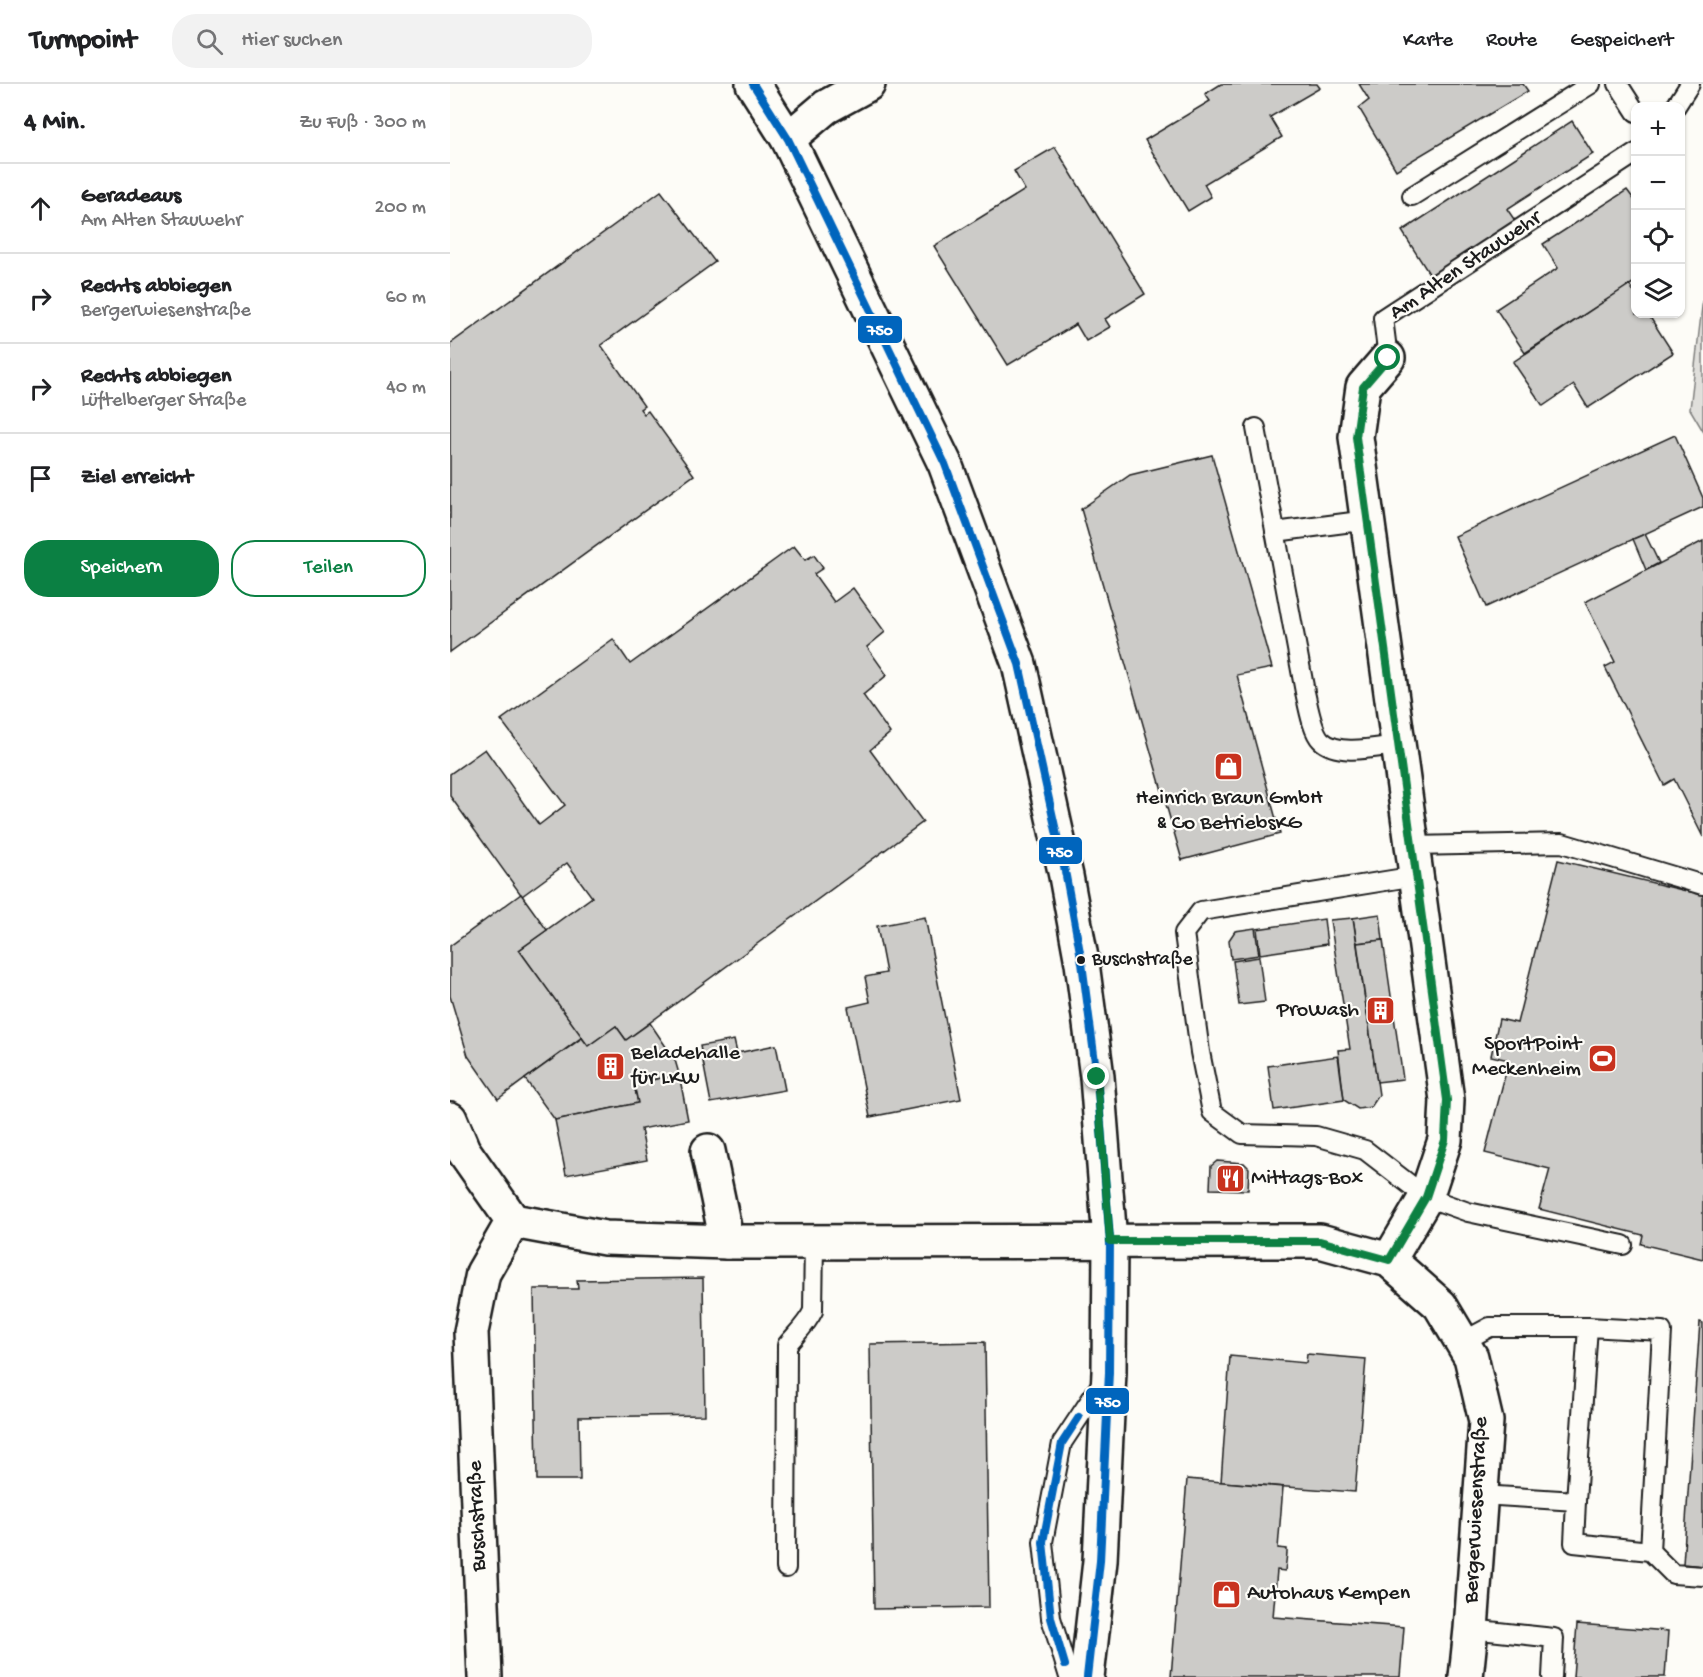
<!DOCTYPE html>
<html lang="de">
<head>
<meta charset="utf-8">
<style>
	body { margin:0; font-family:"Gochi Hand",sans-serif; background:#f2f2f2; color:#202124 }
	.controls { position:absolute; right:18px; top:18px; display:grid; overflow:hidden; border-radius:12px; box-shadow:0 2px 4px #0004 }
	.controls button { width:54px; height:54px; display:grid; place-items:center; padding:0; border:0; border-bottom:2px solid #e0e0e0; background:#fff; color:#202124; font:30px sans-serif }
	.stop { position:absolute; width:18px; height:18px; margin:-14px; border:4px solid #0b8043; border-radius:50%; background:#fff }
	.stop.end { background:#0b8043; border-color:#fff; box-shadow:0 2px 6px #0008 }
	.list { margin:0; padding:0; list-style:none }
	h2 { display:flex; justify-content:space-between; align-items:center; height:78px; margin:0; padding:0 24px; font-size:26px }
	h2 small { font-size:20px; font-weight:400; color:#757577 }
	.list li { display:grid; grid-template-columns:39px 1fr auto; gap:18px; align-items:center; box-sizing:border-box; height:90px; padding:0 24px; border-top:2px solid #e0e0e0 }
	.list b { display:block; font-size:22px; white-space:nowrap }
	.list p { margin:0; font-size:20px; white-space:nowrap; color:#757577 }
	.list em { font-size:20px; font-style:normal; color:#757577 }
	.actions { display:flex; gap:12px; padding:18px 24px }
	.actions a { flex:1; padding:14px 0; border:2px solid #0b8043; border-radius:24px; text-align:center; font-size:21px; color:#0b8043 }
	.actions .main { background:#0b8043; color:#fff }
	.icon { flex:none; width:33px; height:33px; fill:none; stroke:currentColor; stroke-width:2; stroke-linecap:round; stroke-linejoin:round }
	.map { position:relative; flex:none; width:1253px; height:1593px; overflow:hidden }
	header { display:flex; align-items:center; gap:36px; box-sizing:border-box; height:84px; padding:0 30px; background:#fff; border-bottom:2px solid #e0e0e0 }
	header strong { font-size:28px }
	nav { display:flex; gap:33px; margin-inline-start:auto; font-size:21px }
	.search { width:420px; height:54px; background:#f2f2f2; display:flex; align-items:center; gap:15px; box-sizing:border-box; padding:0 21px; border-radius:24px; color:#757577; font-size:22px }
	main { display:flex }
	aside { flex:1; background:#fff }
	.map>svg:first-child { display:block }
	.green { fill:#e0dfdb; stroke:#7e7e7c; stroke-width:1.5 }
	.building { fill:#cccbc8; stroke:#1c1c1c; stroke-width:1.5 }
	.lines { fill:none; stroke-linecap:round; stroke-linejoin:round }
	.lane-casing { stroke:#1c1c1c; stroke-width:22 }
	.street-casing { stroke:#1c1c1c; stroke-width:38 }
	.secondary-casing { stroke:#1c1c1c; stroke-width:38 }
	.lane { stroke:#fdfcf7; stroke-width:18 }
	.street { stroke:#fdfcf7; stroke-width:33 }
	.secondary { stroke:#fdfcf7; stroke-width:33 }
	.bus-1-casing { stroke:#fdfcf7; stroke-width:12 }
	.bus-1 { stroke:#0065bd; stroke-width:8 }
	.route { stroke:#0b8043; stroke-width:8 }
	.bus-dot { fill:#1c1c1c; stroke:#fdfcf7; stroke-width:2 }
	.labels { text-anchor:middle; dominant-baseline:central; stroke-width:4.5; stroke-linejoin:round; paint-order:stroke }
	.bus-label { font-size:20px; fill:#1c1c1c; stroke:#fdfcf7; text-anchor:start }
	.street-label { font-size:22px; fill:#1c1c1c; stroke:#fdfcf7 }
	.poi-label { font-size:22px; fill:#1c1c1c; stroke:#fdfcf7; text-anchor:start }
	.line-badge { stroke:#fdfcf7; stroke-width:2 }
	.badge-label { font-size:16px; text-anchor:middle; font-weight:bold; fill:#fff }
</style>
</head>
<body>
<header>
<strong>Turnpoint</strong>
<div class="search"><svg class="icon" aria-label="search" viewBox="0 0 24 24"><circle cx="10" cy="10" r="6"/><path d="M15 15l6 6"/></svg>Hier suchen</div>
<nav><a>Karte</a><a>Route</a><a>Gespeichert</a></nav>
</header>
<main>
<aside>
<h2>4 Min.<small>Zu Fuß · 300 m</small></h2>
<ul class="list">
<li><svg class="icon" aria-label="ahead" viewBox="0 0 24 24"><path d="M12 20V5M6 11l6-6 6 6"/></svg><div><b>Geradeaus</b><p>Am Alten Stauwehr</p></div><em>200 m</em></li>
<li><svg class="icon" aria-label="right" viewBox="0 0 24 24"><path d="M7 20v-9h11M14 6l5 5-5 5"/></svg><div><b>Rechts abbiegen</b><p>Bergerwiesenstraße</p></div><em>60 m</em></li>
<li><svg class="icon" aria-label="right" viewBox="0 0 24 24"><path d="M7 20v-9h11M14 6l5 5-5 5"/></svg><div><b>Rechts abbiegen</b><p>Lüftelberger Straße</p></div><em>40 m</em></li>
<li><svg class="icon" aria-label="arrive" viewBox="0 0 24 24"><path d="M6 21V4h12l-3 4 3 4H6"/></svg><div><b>Ziel erreicht</b></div></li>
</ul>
<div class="actions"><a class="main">Speichern</a><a>Teilen</a></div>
</aside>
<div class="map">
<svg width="1253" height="1593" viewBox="0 0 1253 1593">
	<rect width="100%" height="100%" fill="#fdfcf7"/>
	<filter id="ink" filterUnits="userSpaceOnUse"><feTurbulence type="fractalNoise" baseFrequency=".0167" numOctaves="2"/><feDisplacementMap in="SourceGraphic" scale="12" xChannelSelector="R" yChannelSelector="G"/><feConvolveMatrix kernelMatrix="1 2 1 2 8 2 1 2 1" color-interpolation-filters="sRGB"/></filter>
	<g filter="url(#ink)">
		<path class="green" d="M1253 214V347L1240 325Z"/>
		<g class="building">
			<path d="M771 0H867L870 4 820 33 832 53 754 100 761 113 738 127 695 56 760 17 755 10Z"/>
			<path d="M909 0H1073L1078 7 946 86 909 24 919 16Z"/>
			<path d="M1122 37 1143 70 1057 125 1068 141 983 196 952 147Z"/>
			<path d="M605 63 695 210 655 235 660 243 636 257 626 240 558 281 484 162 575 106 564 87Z"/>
			<path d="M1177 106 1186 118V197L1075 269 1046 225 1108 184 1093 160Z"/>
			<path d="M211 107 265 178 151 261 194 322 190 325 194 330 198 327 244 391 0 568V260Z"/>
			<path d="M1179 201 1186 210V230H1198L1223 269 1138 324 1124 301 1093 322 1063 278Z"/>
			<path d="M1225 351 1253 414V423L1036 523 1005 452Z"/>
			<path d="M762 371 822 584 787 591 830 750 732 776 631 425 680 391Z"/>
			<path d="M1195 450 1209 479 1196 486 1183 455Z"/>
			<path d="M1253 457V753L1224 695 1214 701 1155 583 1165 578 1135 518Z"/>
			<path d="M344 462 355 476 364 471 373 484 364 490 384 518 403 504 435 548 417 563 437 591 413 611 440 649 420 666 473 738 176 956 166 942 138 962 69 866 142 813 117 779 72 812 0 712V690L35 665 89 741 115 721 51 636 163 555 180 580Z"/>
			<path d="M1108 776 1253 811V1175L1191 1160 1193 1151 1089 1125 1100 1085 1035 1069 1059 976 1041 972 1049 935 1067 939Z"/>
			<path d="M71 810 97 846 69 866 132 953 48 1015 18 972 0 912V862Z"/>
			<path d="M930 830 933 856 907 859 903 834Z"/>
			<path d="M475 833 511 1015 420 1033 398 923 420 918 415 893 436 889 427 842Z"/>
			<path d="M903 834 929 1011 921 1023 908 1025 894 1016 888 966 900 965 880 836Z"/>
			<path d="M874 835 877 860 810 870 807 845Z"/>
			<path d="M805 844 809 871 781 875 779 856 785 847Z"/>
			<path d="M933 856 953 995 927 998 907 859Z"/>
			<path d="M809 873 815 918 789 921 783 877Z"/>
			<path d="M200 939 225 976 229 990 184 1000 188 1019 105 1036 75 995 132 954 138 962 166 942 176 956Z"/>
			<path d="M284 956 287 969 326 961 335 1006 261 1019 250 962Z"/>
			<path d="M888 972 894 1016 824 1026 818 982Z"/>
			<path d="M229 990 238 1036 191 1045 197 1076 116 1091 105 1036 188 1019 184 1000Z"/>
			<path d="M767 1077 794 1079 799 1084 798 1106 760 1105 761 1082Z"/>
			<path d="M253 1194 255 1331 129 1333 130 1396H87L84 1205H128L127 1196Z"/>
			<path d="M1250 1238 1253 1239V1482L1233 1480Z"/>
			<path d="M535 1258 539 1523 424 1525 420 1260Z"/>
			<path d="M857 1270 916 1275 905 1408 771 1398 780 1272 856 1279Z"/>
			<path d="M737 1395 833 1403 828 1464 837 1465V1469L835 1487 827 1486 823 1533 954 1543 950 1593H721Z"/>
			<path d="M1127 1540 1218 1547 1215 1593H1123Z"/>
		</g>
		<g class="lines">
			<defs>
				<g id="lane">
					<path d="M1168 0 1186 28"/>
					<path d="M1226 22 1240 0"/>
					<path d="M962 112 1141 0"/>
					<path d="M938 274 933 234 1186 69"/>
					<path d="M806 344 855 608C858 621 862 647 871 656 888 673 927 663 948 661"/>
					<path d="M825 448 918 436"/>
					<path d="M962 762 1112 759 1253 801"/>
					<path d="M966 792 751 827 734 849 750 968 762 1028 792 1050 866 1052 915 1066 976 1113 1018 1128 1173 1161"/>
					<path d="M1138 1243 1212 1247 1200 1467"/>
					<path d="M1012 1258 1040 1243H1138L1126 1417"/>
					<path d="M1031 1411 1126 1417 1124 1459 1200 1467 1223 1490 1253 1492"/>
					<path d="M336 1484 337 1261C346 1250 357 1240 363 1227L364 1158"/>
					<path d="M1021 1545 1104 1554 1102 1593"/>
					<path d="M619 1593 601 1534 593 1458 612 1359 655 1294"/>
				</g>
				<g id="street">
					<path d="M338 55 376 23 418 0"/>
					<path d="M938 274 913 303 906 353 997 1016 995 1056 976 1113 939 1176"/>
					<path d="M0 1035 13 1066 63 1137 155 1154 277 1158 870 1157 939 1176 990 1221 1021 1273 1036 1337 1021 1545 1016 1593"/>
					<path d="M258 1067 277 1158"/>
					<path d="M35 1593 21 1248 33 1189 63 1137"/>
				</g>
				<path id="secondary" d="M303 0 338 55 495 380 569 580 616 792 632 879 647 993 660 1157 659 1288 650 1477 637 1593"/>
			</defs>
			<use href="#lane" class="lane-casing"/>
			<use href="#street" class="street-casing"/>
			<use href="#secondary" class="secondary-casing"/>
			<use href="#lane" class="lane"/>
			<use href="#street" class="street"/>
			<use href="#secondary" class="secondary"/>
			<defs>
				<g id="bus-1">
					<path d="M303 0 338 55 495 380 569 580 616 792 632 879 647 993 660 1157 659 1288 650 1477 637 1593"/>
					<path d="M615 1581 601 1534 593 1458 612 1359 629 1333"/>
				</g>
			</defs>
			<use href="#bus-1" class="bus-1-casing"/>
			<use href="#bus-1" class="bus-1"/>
		</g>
	</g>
	<g class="lines" filter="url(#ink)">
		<path class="route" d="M647 993 660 1157H870L939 1176 976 1113 995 1056 997 1016 906 353 913 303 938 274"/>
	</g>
	<defs>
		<symbol id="shop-square" viewBox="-11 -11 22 22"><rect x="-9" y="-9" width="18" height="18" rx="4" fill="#c8321e" stroke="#fdfcf7"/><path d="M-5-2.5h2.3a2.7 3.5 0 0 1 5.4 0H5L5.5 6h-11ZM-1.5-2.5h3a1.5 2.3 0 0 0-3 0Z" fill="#fff"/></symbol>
		<symbol id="building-square" viewBox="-11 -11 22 22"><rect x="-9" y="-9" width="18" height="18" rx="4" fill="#c8321e" stroke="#fdfcf7"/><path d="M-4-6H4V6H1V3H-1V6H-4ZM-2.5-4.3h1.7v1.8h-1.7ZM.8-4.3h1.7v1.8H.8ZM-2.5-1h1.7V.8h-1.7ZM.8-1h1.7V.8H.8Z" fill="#fff"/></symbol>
		<symbol id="stadium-square" viewBox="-11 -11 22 22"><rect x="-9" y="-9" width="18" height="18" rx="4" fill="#c8321e" stroke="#fdfcf7"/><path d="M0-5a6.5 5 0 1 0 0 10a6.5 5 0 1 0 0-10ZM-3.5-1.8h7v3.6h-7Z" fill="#fff"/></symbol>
		<symbol id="restaurant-square" viewBox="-11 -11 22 22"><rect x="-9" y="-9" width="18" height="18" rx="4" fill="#c8321e" stroke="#fdfcf7"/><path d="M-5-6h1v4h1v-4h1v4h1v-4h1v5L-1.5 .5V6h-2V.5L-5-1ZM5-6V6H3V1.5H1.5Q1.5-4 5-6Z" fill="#fff"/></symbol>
	</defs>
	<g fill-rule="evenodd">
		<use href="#shop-square" x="762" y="666" width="33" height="33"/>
		<use href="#building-square" x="914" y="910" width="33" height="33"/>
		<use href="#stadium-square" x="1136" y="958" width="33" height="33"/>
		<use href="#building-square" x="144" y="966" width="33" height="33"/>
		<use href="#restaurant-square" x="764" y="1078" width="33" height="33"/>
		<use href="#shop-square" x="760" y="1494" width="33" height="33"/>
	</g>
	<circle class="bus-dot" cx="631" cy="876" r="5"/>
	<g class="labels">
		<g class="bus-label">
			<text x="642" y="876">Buschstraße</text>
		</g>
		<g class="street-label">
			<text transform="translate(1016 182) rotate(-34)">Am Alten Stauwehr</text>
			<text transform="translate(1027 1426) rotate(-87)">Bergerwiesenstraße</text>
			<text transform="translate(28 1432) rotate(-92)">Buschstraße</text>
		</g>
		<g class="poi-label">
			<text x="779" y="715" text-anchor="middle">Heinrich Braun GmbH<tspan x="779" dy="25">&amp; Co BetriebsKG</tspan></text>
			<text x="909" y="927" text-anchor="end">ProWash</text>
			<text x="1131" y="961" text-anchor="end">SportPoint<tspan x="1131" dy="25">Meckenheim</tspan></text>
			<text x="181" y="970">Beladehalle<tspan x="181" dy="25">für LKW</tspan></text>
			<text x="801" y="1095">Mittags-Box</text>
			<text x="797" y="1510">Autohaus Kempen</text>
		</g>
	</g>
	<g class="line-badge">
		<rect x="407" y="231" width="46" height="29" rx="6" fill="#0065bd"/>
		<rect x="588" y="752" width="45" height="29" rx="6" fill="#0065bd"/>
		<rect x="635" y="1303" width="45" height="28" rx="6" fill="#0065bd"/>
	</g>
	<g class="badge-label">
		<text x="430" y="251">750</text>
		<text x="610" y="773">750</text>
		<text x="658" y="1323">750</text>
	</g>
</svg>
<div class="controls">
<button>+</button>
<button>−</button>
<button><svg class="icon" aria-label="locate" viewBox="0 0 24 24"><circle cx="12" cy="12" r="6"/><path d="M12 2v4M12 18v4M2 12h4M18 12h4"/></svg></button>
<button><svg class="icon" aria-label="layers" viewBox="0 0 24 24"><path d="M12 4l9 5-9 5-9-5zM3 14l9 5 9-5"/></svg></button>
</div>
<div class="stop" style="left:938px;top:274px"></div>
<div class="stop end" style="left:647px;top:993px"></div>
</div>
</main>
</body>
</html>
